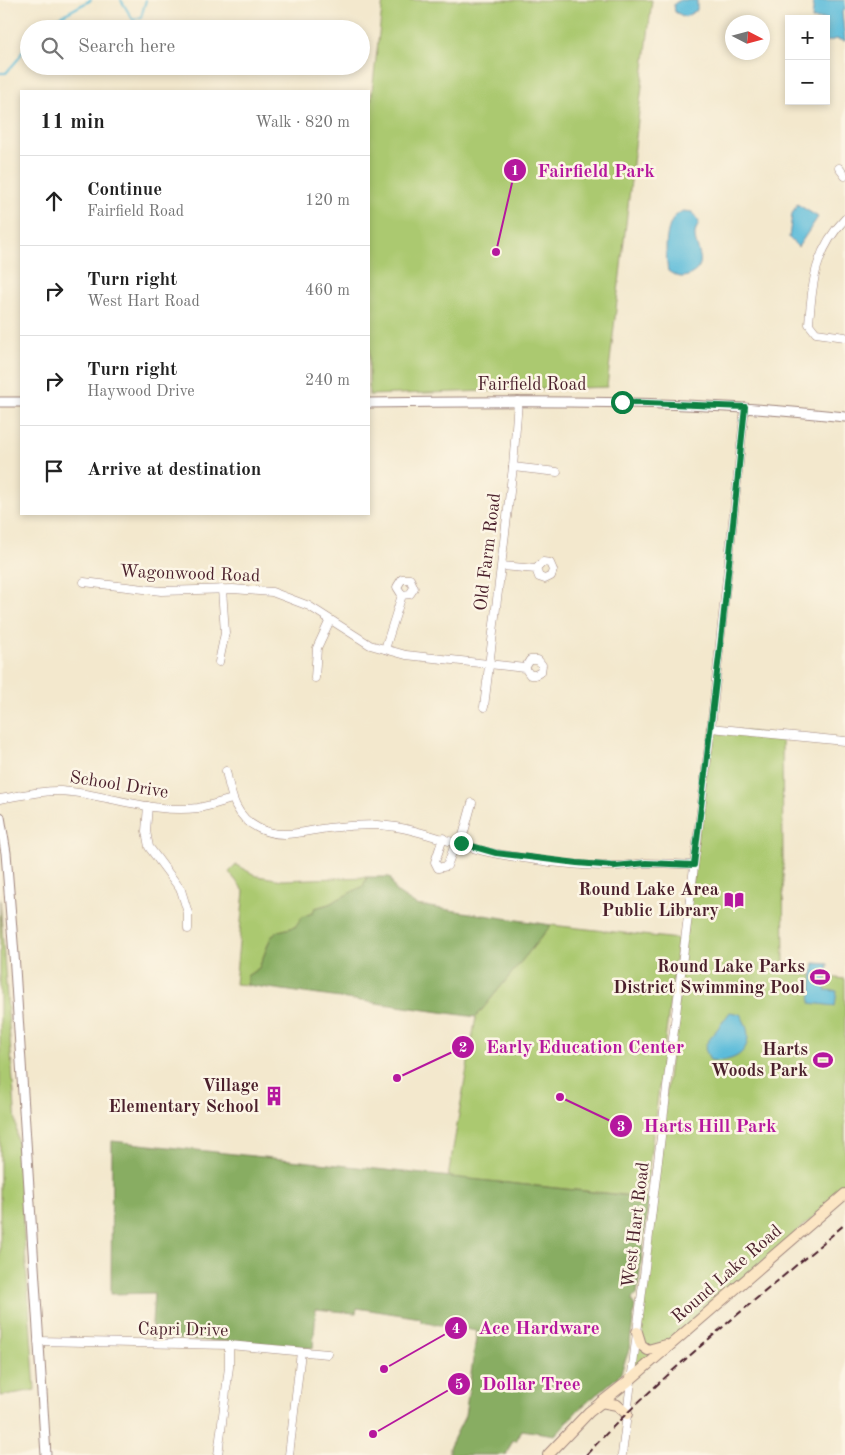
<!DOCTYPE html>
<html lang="en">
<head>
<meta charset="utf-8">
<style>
	body { margin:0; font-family:"Old Standard TT",serif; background:#f6f6f6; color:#222 }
	.controls { position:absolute; right:15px; top:15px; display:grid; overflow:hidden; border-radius:0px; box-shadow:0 2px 8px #0003 }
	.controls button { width:45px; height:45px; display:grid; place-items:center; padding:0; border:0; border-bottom:1px solid #e0e0e0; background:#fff; color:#222; font:25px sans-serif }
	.compass { position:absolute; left:725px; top:15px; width:45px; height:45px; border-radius:50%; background:#fff; box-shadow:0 2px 8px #0003; rotate:96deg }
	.stop { position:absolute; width:15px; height:15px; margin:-11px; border:4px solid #0b8043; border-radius:50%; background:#fff }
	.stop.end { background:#0b8043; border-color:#fff; box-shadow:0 1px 5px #0008 }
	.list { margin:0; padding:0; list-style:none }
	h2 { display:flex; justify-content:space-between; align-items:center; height:65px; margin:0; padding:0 20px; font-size:21px }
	h2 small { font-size:16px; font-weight:400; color:#767676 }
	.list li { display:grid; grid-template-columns:32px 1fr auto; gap:15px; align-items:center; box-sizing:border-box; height:90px; padding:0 20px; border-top:1px solid #e0e0e0 }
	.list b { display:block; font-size:19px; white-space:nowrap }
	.list p { margin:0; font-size:16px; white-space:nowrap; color:#767676 }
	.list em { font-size:16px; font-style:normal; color:#767676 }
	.icon { flex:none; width:28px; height:28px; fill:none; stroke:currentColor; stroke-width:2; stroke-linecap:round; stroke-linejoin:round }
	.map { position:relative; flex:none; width:845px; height:1455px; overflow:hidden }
	.search { position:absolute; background:#fff; box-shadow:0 2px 8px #0003; left:20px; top:20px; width:350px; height:55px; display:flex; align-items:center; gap:12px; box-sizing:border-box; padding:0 18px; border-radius:28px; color:#767676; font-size:19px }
	.panel { position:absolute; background:#fff; box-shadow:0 2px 8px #0003; left:20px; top:90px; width:350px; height:425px; border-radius:0px }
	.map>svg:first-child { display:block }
	.green { fill:#abc970; stroke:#7a744e }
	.forest { fill:#88ad62; stroke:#696646 }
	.water { fill:#5cbcda; stroke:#536e82 }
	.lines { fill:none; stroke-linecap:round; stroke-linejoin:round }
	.stream { stroke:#5cbcda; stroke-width:2 }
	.minor-casing { stroke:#9e847c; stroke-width:9 }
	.tertiary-casing { stroke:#9e847c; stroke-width:11 }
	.secondary-casing { stroke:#9e847c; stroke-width:12 }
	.minor { stroke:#fff; stroke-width:8 }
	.tertiary { stroke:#fff; stroke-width:9 }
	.secondary { stroke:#fce6c4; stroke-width:10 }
	.rail { stroke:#4a1f2b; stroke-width:2; stroke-dasharray:8 4; stroke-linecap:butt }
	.route { stroke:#0b8043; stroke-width:6 }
	.labels { text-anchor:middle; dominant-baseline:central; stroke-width:5; stroke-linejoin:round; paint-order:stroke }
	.street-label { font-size:18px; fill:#4a1f2b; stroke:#fcf5e5 }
	.poi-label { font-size:18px; font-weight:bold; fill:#4a1f2b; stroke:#fcf5e5; text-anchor:end }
	.leader { fill:none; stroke:#b5179e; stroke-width:2 }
	.callout-dot { fill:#b5179e; stroke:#fcf5e5; stroke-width:2 }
	.mark-label { font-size:15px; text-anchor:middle; font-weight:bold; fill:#fff }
	.callout-label { font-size:19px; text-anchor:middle; font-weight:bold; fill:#b5179e; stroke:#fcf5e5; stroke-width:5; stroke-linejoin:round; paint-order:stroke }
</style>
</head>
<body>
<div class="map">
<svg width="845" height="1455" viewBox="0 0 845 1455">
	<rect width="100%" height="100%" fill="#fcf5e5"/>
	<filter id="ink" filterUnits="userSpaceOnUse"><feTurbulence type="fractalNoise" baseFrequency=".02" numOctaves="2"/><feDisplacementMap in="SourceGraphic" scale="10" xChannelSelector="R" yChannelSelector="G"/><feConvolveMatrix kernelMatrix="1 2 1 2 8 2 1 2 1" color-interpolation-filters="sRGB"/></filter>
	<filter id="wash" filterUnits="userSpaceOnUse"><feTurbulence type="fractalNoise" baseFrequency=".0096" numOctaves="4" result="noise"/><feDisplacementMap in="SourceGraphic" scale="20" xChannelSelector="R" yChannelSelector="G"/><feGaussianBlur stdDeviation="1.12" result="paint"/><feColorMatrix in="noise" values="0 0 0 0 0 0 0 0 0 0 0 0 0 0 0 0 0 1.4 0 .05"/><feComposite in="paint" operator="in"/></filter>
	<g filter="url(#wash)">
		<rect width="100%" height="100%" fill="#f3e8cd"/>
		<g class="green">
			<path d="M383 0H652L607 387 369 395V117Z"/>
			<path d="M711 728 782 735 784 972 845 979V1189L631 1379Z"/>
			<path d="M236 865 257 876 283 880 367 877 364 886 329 904 315 908 312 913 302 917 295 927 279 931 271 937 259 968 247 976V985L235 984 244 891 229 872Z"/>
			<path d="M0 899 35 1390 0 1396Z"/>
			<path d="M551 925 678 939 645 1197 448 1177 476 1017Z"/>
		</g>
		<g class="forest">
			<path d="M367 877H390L396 892 416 905 551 925 476 1017 247 985V976L259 968 271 937 279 931 295 927 302 917 312 913 315 908 329 904 363 886Z"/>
			<path d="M112 1141 649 1198 637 1295 633 1297 632 1301 635 1306 629 1350 620 1375 578 1410 555 1435 522 1430 516 1441 513 1440 506 1455H449V1448L465 1416 477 1331 421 1322V1318L357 1308 356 1313H354L316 1309 313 1348 240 1342 151 1338 154 1293 111 1294Z"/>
		</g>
		<g class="water">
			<path d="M680 0H697V10L685 17 675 12 674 4Z"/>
			<path d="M814 0H845V10L842 12 845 41 836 39 826 42V19H812Z"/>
			<path d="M797 204 818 217 798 247 789 238 792 214Z"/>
			<path d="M683 211 692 212 699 222C698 226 695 230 695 234 694 248 709 262 693 273 683 280 677 277 668 271 665 253 663 219 683 211Z"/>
			<path d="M814 963 828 964 825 990 837 991 835 1006 810 1003Z"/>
			<path d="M730 1012 740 1014C759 1042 742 1065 710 1060L705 1049 706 1044Z"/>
		</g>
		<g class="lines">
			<g class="stream">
				<path d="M121 0 133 20 141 17 146 0"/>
				<path d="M49 29 52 21 91 0"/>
				<path d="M0 73H6L19 58 29 37"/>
			</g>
		</g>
	</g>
	<g filter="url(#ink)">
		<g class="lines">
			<defs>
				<g id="minor">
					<path d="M839 168 845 176"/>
					<path d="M845 219C815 250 812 282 809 324L816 333 845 337"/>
					<path d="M513 467 557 472"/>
					<path d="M502 566 536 569 539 577 545 579 551 576 553 570 550 563 543 562 536 569"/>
					<path d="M84 582 161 591 233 589 272 592 309 606 370 645 406 655 525 668 530 675H535L541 672 542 665 538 660H530L525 668"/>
					<path d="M385 649 402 595 410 594 414 588 410 579H402L397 587 402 595"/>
					<path d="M219 662 225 633 222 589"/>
					<path d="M315 678 317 648 330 620"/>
					<path d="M484 707 513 467 518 401"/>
					<path d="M711 728 845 741"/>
					<path d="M226 771C231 794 234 816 258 828 281 840 304 831 328 828 344 826 361 825 377 825 420 827 457 847 498 854 536 860 577 867 615 866 625 866 635 864 645 863 661 863 678 864 694 865"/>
					<path d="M0 799C19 796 42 790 61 791 107 794 152 814 198 808 210 806 221 802 232 799"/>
					<path d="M148 806 146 831 149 847 181 890 188 913V929"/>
					<path d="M443 838 435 862 438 868 447 866 456 842"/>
					<path d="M461 843 472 803"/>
					<path d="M38 1341 229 1345 328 1354"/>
					<path d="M218 1455 229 1367V1345"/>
					<path d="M289 1455 301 1352"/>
					<path d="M622 1455 711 728 745 407"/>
				</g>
				<g id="tertiary">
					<path d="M0 402H21"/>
					<path d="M369 403C528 401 687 399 845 417"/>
					<path d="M0 817 6 853 15 968 46 1455"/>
				</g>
				<g id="secondary">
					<path d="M637 1332 641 1345 648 1350 666 1345"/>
					<path d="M601 1402 617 1405 627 1414"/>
					<path d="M548 1455 589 1412 631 1379 845 1194"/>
				</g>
			</defs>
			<use href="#minor" class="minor-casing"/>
			<use href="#tertiary" class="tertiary-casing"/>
			<use href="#secondary" class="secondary-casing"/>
			<use href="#minor" class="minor"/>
			<use href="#tertiary" class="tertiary"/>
			<use href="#secondary" class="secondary"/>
			<path class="rail" d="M586 1455C664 1371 758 1299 845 1224"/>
		</g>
	</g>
	<g class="lines" filter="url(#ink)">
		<path class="route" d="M461 843 496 853 577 863 615 866 646 863 694 865 722 631 745 407 622 402"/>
	</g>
	<defs>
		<symbol id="library-bare" viewBox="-9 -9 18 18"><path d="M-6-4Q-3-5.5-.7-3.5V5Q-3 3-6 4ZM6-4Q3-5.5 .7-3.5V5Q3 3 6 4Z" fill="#b5179e" stroke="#fcf5e5" stroke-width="2.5" paint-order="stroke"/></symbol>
		<symbol id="stadium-bare" viewBox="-9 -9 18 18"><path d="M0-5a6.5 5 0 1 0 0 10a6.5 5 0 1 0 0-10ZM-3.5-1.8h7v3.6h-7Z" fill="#b5179e" stroke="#fcf5e5" stroke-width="2.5" paint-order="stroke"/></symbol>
		<symbol id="building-bare" viewBox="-9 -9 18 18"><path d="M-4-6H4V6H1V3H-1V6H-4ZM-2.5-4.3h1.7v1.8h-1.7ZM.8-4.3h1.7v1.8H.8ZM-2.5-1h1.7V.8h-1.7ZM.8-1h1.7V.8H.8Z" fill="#b5179e" stroke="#fcf5e5" stroke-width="2.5" paint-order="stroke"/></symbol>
	</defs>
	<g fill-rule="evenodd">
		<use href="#library-bare" x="720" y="886" width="28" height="28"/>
		<use href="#stadium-bare" x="806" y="963" width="28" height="28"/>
		<use href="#stadium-bare" x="809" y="1046" width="28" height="28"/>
		<use href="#building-bare" x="260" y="1082" width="28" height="28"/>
	</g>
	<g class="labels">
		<g class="street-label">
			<text x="532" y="385">Fairfield Road</text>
			<text transform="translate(488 552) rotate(-83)">Old Farm Road</text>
			<text transform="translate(190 574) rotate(2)">Wagonwood Road</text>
			<text transform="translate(119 785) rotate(9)">School Drive</text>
			<text transform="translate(636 1225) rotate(-83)">West Hart Road</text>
			<text transform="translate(727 1274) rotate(-41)">Round Lake Road</text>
			<text transform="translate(183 1330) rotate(1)">Capri Drive</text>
		</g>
		<g class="poi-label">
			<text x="719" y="890">Round Lake Area<tspan x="719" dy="21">Public Library</tspan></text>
			<text x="805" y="967">Round Lake Parks<tspan x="805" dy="21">District Swimming Pool</tspan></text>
			<text x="808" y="1050">Harts<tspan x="808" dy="21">Woods Park</tspan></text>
			<text x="259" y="1086">Village<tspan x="259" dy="21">Elementary School</tspan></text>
		</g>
	</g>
	<path class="leader" d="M496 252L515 170M397 1078L463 1047M560 1097L621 1126M384 1369L456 1328M373 1434L459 1384"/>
	<g class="callout-dot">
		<circle cx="496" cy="252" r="5"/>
		<circle cx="397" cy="1078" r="5"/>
		<circle cx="560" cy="1097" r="5"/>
		<circle cx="384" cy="1369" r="5"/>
		<circle cx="373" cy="1434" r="5"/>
		<circle cx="515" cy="170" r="12"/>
		<circle cx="463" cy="1047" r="12"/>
		<circle cx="621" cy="1126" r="12"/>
		<circle cx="456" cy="1328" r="12"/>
		<circle cx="459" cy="1384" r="12"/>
	</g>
	<g class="mark-label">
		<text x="515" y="175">1</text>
		<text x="463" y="1052">2</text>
		<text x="621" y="1131">3</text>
		<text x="456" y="1333">4</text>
		<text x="459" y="1389">5</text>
	</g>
	<g class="callout-label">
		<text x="596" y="177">Fairfield Park</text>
		<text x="585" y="1053">Early Education Center</text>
		<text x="710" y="1132">Harts Hill Park</text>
		<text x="539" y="1334">Ace Hardware</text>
		<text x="531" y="1390">Dollar Tree</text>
	</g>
</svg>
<div class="controls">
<button>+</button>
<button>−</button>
</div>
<svg class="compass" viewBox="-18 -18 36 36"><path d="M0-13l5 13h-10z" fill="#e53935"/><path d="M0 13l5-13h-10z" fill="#767676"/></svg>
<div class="stop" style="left:622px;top:402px"></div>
<div class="stop end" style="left:461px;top:843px"></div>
<div class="search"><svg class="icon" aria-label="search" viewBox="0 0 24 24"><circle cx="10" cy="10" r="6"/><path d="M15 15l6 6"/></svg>Search here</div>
<section class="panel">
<h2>11 min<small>Walk · 820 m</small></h2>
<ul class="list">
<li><svg class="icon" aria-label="ahead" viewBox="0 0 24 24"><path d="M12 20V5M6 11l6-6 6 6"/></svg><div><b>Continue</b><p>Fairfield Road</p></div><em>120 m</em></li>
<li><svg class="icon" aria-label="right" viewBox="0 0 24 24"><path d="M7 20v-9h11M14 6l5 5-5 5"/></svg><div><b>Turn right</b><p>West Hart Road</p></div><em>460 m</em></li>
<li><svg class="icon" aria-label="right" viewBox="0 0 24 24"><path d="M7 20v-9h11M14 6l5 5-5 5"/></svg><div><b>Turn right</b><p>Haywood Drive</p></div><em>240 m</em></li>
<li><svg class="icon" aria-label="arrive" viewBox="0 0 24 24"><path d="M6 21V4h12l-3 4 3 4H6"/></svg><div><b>Arrive at destination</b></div></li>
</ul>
</section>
</div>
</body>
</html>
